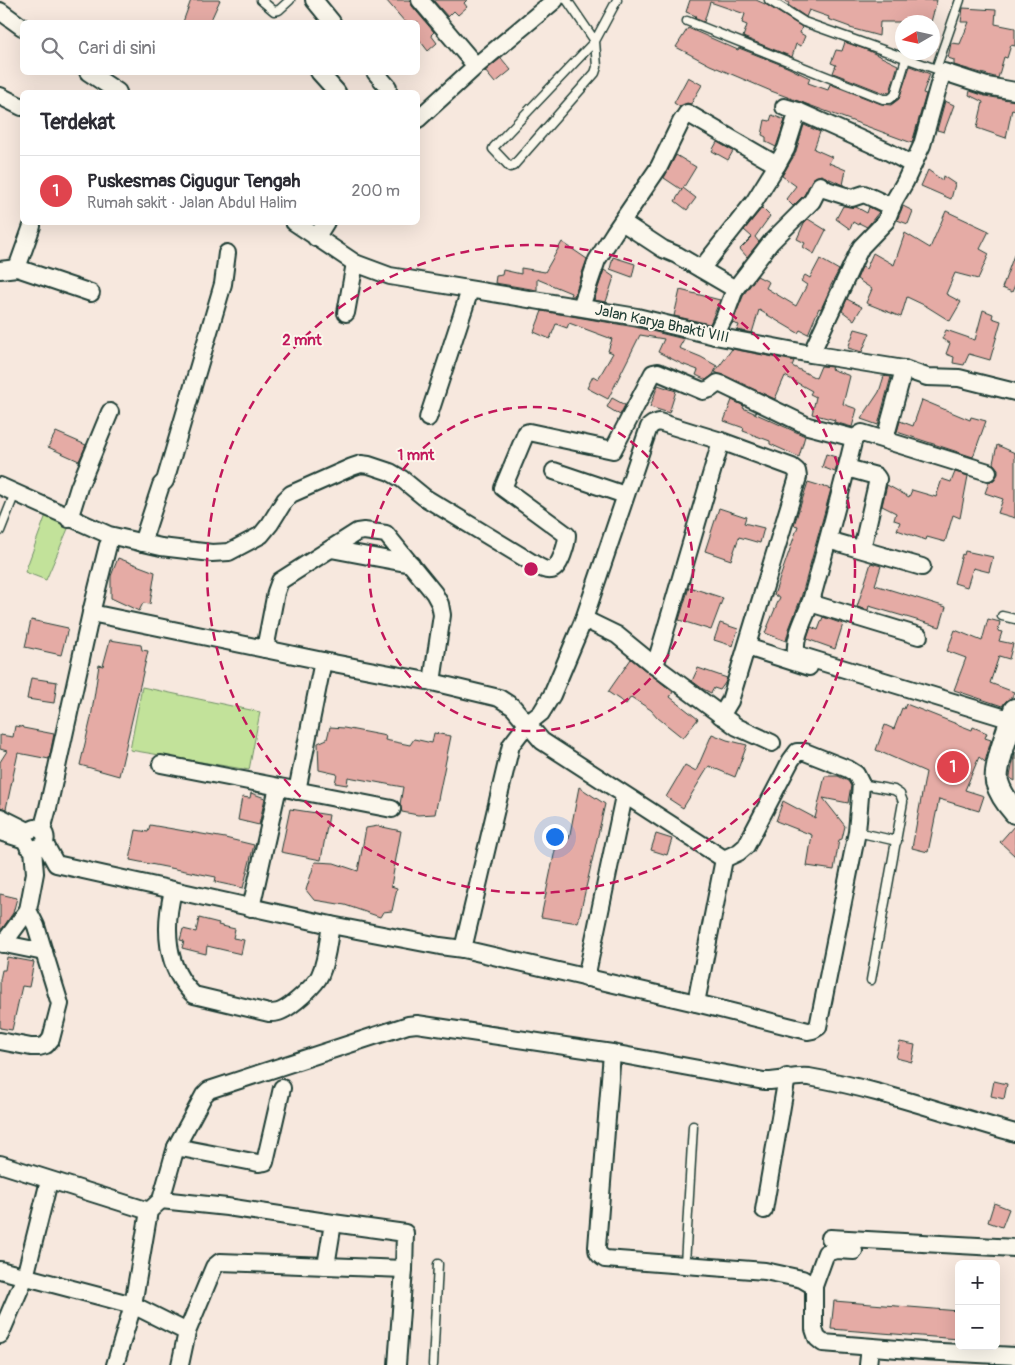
<!DOCTYPE html>
<html lang="id">
<head>
<meta charset="utf-8">
<style>
	body { margin:0; font-family:Pangolin,sans-serif; background:#f2f2f3; color:#2b2b33 }
	.controls { position:absolute; right:15px; bottom:15px; display:grid; overflow:hidden; border-radius:8px; box-shadow:0 5px 20px #0002 }
	.controls button { width:45px; height:45px; display:grid; place-items:center; padding:0; border:0; border-bottom:1px solid #e1e1e2; background:#fff; color:#2b2b33; font:25px sans-serif }
	.compass { position:absolute; left:895px; top:15px; width:45px; height:45px; border-radius:50%; background:#fff; box-shadow:0 5px 20px #0002; rotate:261deg }
	.you { position:absolute; left:554px; top:836px; width:18px; height:18px; margin:-12px; border:4px solid #fff; border-radius:50%; background:#1a73e8; box-shadow:0 0 0 8px #1a73e833 }
	.badge { display:grid; place-items:center; width:32px; height:32px; border-radius:50%; background:#b45309; color:#fff; font-size:16px; font-weight:700 }
	.pin { position:absolute; translate:-50% -50%; border:2px solid #fff; box-shadow:0 1px 5px #0006 }
	.list { margin:0; padding:0; list-style:none }
	h2 { display:flex; justify-content:space-between; align-items:center; height:65px; margin:0; padding:0 20px; font-size:21px }
	h2 small { font-size:16px; font-weight:400; color:#7c7c81 }
	.list li { display:grid; grid-template-columns:32px 1fr auto; gap:15px; align-items:center; box-sizing:border-box; height:70px; padding:0 20px; border-top:1px solid #e1e1e2 }
	.list b { display:block; font-size:19px; white-space:nowrap }
	.list p { margin:0; font-size:16px; white-space:nowrap; color:#7c7c81 }
	.list em { font-size:16px; font-style:normal; color:#7c7c81 }
	.icon { flex:none; width:28px; height:28px; fill:none; stroke:currentColor; stroke-width:2; stroke-linecap:round; stroke-linejoin:round }
	.map { position:relative; flex:none; width:1015px; height:1365px; overflow:hidden }
	.search { position:absolute; background:#fff; box-shadow:0 5px 20px #0002; left:20px; top:20px; width:400px; height:55px; display:flex; align-items:center; gap:12px; box-sizing:border-box; padding:0 18px; border-radius:8px; color:#7c7c81; font-size:19px }
	.panel { position:absolute; background:#fff; box-shadow:0 5px 20px #0002; left:20px; top:90px; width:400px; height:135px; border-radius:8px }
	.map>svg:first-child { display:block }
	.green { fill:#c2e29a; stroke:#709067 }
	.building { fill:#e5aba5; stroke:#1f3d34 }
	.lines { fill:none; stroke-linecap:round; stroke-linejoin:round }
	.lane-casing { stroke:#1f3d34; stroke-width:11 }
	.street-casing { stroke:#1f3d34; stroke-width:20 }
	.secondary-casing { stroke:#1f3d34; stroke-width:26 }
	.lane { stroke:#fbf7ec; stroke-width:8 }
	.street { stroke:#fbf7ec; stroke-width:16 }
	.secondary { stroke:#fbf7ec; stroke-width:22 }
	.ring { fill:none; stroke:#c2185b; stroke-width:2.5; stroke-dasharray:9 6 }
	.labels { text-anchor:middle; dominant-baseline:central; stroke-width:4; stroke-linejoin:round; paint-order:stroke }
	.street-label { font-size:15px; fill:#1f3d34; stroke:#fbf7ec }
	.centre { fill:#c2185b; stroke:#fbf7ec; stroke-width:2.5 }
	.ring-label { font-size:15px; text-anchor:middle; font-weight:bold; fill:#c2185b; stroke:#fbf7ec; stroke-width:4; stroke-linejoin:round; paint-order:stroke }
</style>
</head>
<body>
<div class="map">
<svg width="1015" height="1365" viewBox="0 0 1015 1365">
	<rect width="100%" height="100%" fill="#f7e8de"/>
	<filter id="ink" filterUnits="userSpaceOnUse"><feTurbulence type="fractalNoise" baseFrequency=".02" numOctaves="2"/><feDisplacementMap in="SourceGraphic" scale="10" xChannelSelector="R" yChannelSelector="G"/><feConvolveMatrix kernelMatrix="1 2 1 2 8 2 1 2 1" color-interpolation-filters="sRGB"/></filter>
	<g filter="url(#ink)">
		<g class="green">
			<path d="M47 512 70 524 46 580 25 572Z"/>
			<path d="M142 687 260 712 249 770 130 750Z"/>
		</g>
		<g class="building">
			<path d="M191 0H220L210 22H183Z"/>
			<path d="M386 0H410L412 6 434 32 431 35 437 43 428 51 418 38V22H405Z"/>
			<path d="M433 0H467L464 3 467 7 458 15 454 11 448 17Z"/>
			<path d="M690 0H756L765 4 802 27 800 33 805 36 801 46 796 44 792 57 743 37 747 25 742 23 745 14 710 2 704 22 694 18 696 16 686 12Z"/>
			<path d="M786 0H937L931 22H880L879 36 850 28V27L828 19 829 17 809 10 806 17 788 5 789 3 786 2Z"/>
			<path d="M963 8 996 10 995 24 1015 28V46L1011 45 1007 58 1004 57 998 78 954 65V60L948 58 951 43 960 44 969 22H961Z"/>
			<path d="M688 28 738 50 739 48 787 67 810 78 808 83 828 90 830 84 881 104 891 105 899 99 910 66 930 74 923 93 926 94 912 143 771 91 710 65 676 47Z"/>
			<path d="M845 42 867 50 898 65 890 92 884 93 833 73 836 65 831 63 836 50 842 51Z"/>
			<path d="M501 58 511 70 495 83 485 71Z"/>
			<path d="M688 77 702 85 691 104 687 103 680 107 674 103Z"/>
			<path d="M970 91 985 96 1015 101V110L1012 109 1006 138 977 128 983 102 969 95Z"/>
			<path d="M945 101 954 105 944 132 937 130Z"/>
			<path d="M772 115 785 120 776 147 766 142V137L762 135 765 120 770 121Z"/>
			<path d="M804 125 820 132 814 149 832 157 829 163 846 170 843 185 821 175 815 177 804 195 793 206 786 199 796 186 782 176 795 154Z"/>
			<path d="M717 142 733 151 728 160 712 151Z"/>
			<path d="M676 155 696 167 682 190 664 178Z"/>
			<path d="M928 170 942 180 943 176 955 184 951 199 921 186Z"/>
			<path d="M683 188 696 198 687 210 675 201Z"/>
			<path d="M843 206 856 207 867 213 869 207 879 212 867 227 859 223 858 225 853 222 850 229 836 219Z"/>
			<path d="M903 206 913 211 908 224 897 220Z"/>
			<path d="M762 208 770 216 755 237 759 242 747 257 740 249 752 237 744 230Z"/>
			<path d="M946 211 989 231 980 249 989 254 978 279 955 273 946 294 961 302 950 321 926 306 907 297 901 317 866 303 872 289 857 279 862 267 866 269 873 253 894 265 905 233 930 248Z"/>
			<path d="M808 219 826 230 814 254 803 247 805 243 797 239 804 223Z"/>
			<path d="M562 242 587 259 574 296H570L571 293 537 279V290L495 283 496 276 502 275 503 270 521 274V268L545 272Z"/>
			<path d="M1014 255 1015 285 1012 292 1002 288Z"/>
			<path d="M613 257 635 264 632 277 610 269Z"/>
			<path d="M820 259 839 270 829 289H830L821 309 819 308 808 334 800 330 798 333 759 310 752 333 737 330 739 325 732 323 744 294 757 276 769 282 766 288 796 306 807 285 801 281 805 275 810 278Z"/>
			<path d="M604 270 614 277 606 302 594 300Z"/>
			<path d="M680 290 720 300 710 324 674 316Z"/>
			<path d="M847 299 862 307 854 320 842 311Z"/>
			<path d="M983 310 993 314 992 318 1001 321 990 360 969 354 964 365 953 363 954 357 946 354 950 343 942 339 946 330 975 340Z"/>
			<path d="M542 311 635 327 684 339 679 348 701 357 717 366 713 375 706 380 696 375 698 370 682 364 658 352 664 339 640 335 608 399 587 388 593 376 598 379 613 353 608 351 612 339 569 323 567 328 556 324 550 339 534 332Z"/>
			<path d="M855 329 870 333 862 352 848 348Z"/>
			<path d="M732 349 794 361 792 366 816 378 821 366 832 367 831 369 850 376 843 404 857 409 852 427 834 422 835 420 812 414 816 397 810 394 812 391 785 376 775 399 715 372Z"/>
			<path d="M884 376 891 377 878 425 861 419 879 392Z"/>
			<path d="M658 385 676 391 669 413 650 407Z"/>
			<path d="M612 398 625 405 620 415 607 407Z"/>
			<path d="M732 400 744 406 743 408 805 436 799 457 770 444V441L743 431 744 428 724 421Z"/>
			<path d="M922 400 970 420 971 417 986 421 973 457 897 432 900 421 913 426Z"/>
			<path d="M56 432 86 445 79 461 48 447Z"/>
			<path d="M997 445 1015 453V518L998 513 1003 499 985 493 989 482 994 480 998 474V469L993 463Z"/>
			<path d="M826 454 839 458 835 472 822 467Z"/>
			<path d="M955 472 968 476 960 518 953 515 945 542 927 537 926 540 897 530 900 522 894 520 896 513 882 506 887 485 909 497 912 490 936 497 942 479 951 482Z"/>
			<path d="M808 482 831 489 801 598 789 629 786 641 765 633 780 597 774 595 798 526 794 525Z"/>
			<path d="M719 508 746 517 744 523 764 528 760 543 739 537 731 560 705 551Z"/>
			<path d="M965 551 993 557 989 572 973 568 967 587 954 583 962 554 964 555Z"/>
			<path d="M118 558 155 572 150 604 143 603 139 611 111 598V576Z"/>
			<path d="M871 563 881 566 875 585 946 607 940 627 869 606 868 610 857 607Z"/>
			<path d="M689 587 723 598 711 630 679 620Z"/>
			<path d="M823 617 843 624 835 649 807 639 811 627 818 630Z"/>
			<path d="M988 619 1000 622 998 631 1002 632 999 641 1013 644 1009 659 999 656 990 683 1014 692 1012 697 1006 701 1002 706 954 690 966 658 947 651 955 630 982 641Z"/>
			<path d="M31 620 68 628 61 655 25 647Z"/>
			<path d="M720 623 738 629 733 646 714 640Z"/>
			<path d="M110 640 141 645 142 650 148 651 119 776 80 765 91 718 99 665 103 666Z"/>
			<path d="M631 659 673 692 670 697 698 719 683 738 658 718 651 710 631 697 626 704 608 692Z"/>
			<path d="M698 668 727 678 725 683 720 690 714 688 711 693 703 689 692 681Z"/>
			<path d="M31 678 57 682 54 703 27 699Z"/>
			<path d="M906 704 972 730 973 727 987 733 985 738 991 740 985 762 979 757 965 790 984 796 979 811 939 799 928 852 912 848 926 772 876 750 885 725 894 729 902 708 904 709Z"/>
			<path d="M15 726 21 727 22 726 23 728 54 734 49 759 18 753 6 809 0 807V762L7 751 0 749V735L13 737Z"/>
			<path d="M330 727 344 728 386 736 385 740 410 745 414 739 432 743 434 733 451 736 435 814 418 815 402 812 400 804 403 787 348 777 347 785 335 783 337 774 319 770 318 743 327 739Z"/>
			<path d="M712 734 727 740 747 745 735 777 709 766 683 808 666 797 685 765 696 771Z"/>
			<path d="M1015 752V781L1010 778V776Z"/>
			<path d="M825 776H838L848 781 851 786 848 803 823 798 845 826 842 839 839 840 834 870 807 866 812 835 776 821 783 801 815 818Z"/>
			<path d="M579 787 605 804 578 923 541 917 558 836 569 839Z"/>
			<path d="M251 793 265 798 259 825 238 820 242 797 250 798Z"/>
			<path d="M290 809 329 815 321 860 281 852Z"/>
			<path d="M150 825 225 838 254 845 243 888 215 882 216 877 130 860 136 830 148 832Z"/>
			<path d="M1015 825V856L1000 842Z"/>
			<path d="M378 826 401 831 391 886 397 888 392 911 383 912 380 917 345 905 314 900 306 890 315 862 334 863 358 871 366 828Z"/>
			<path d="M656 834 672 839 667 855 651 850Z"/>
			<path d="M0 894 17 898 13 913 2 929H0Z"/>
			<path d="M199 918 219 923 218 925 235 929 233 938 244 940 241 954 207 946 206 954 182 948 184 941 180 940 183 929 196 932Z"/>
			<path d="M7 957 34 962 29 987 22 986 12 1030 0 1028V980L2 970H5Z"/>
			<path d="M900 1042 915 1045 912 1062 896 1058Z"/>
			<path d="M994 1081 1007 1084 1004 1099 991 1096Z"/>
			<path d="M994 1203 1009 1209 1002 1227 988 1222Z"/>
			<path d="M834 1301 959 1311V1339L831 1329Z"/>
		</g>
		<g class="lines">
			<defs>
				<g id="lane">
					<path d="M261 0 274 11 279 10 290 0"/>
					<path d="M567 0 595 41 597 67 595 73 513 166 510 167 493 149 494 147 595 41 617 0"/>
					<path d="M769 0 804 22 936 69 960 0"/>
					<path d="M687 21 883 99H890L895 95 906 59"/>
					<path d="M0 531 15 493"/>
					<path d="M1002 616 1015 619"/>
					<path d="M861 784 894 790 900 794 903 802 871 980"/>
					<path d="M857 832 897 841"/>
					<path d="M685 1264 693 1126"/>
					<path d="M433 1365 438 1264"/>
				</g>
				<g id="street">
					<path d="M314 0 332 22"/>
					<path d="M420 0 476 66"/>
					<path d="M0 11 22 27"/>
					<path d="M88 72 118 92"/>
					<path d="M319 72 337 92"/>
					<path d="M375 72 388 87"/>
					<path d="M0 96 22 107"/>
					<path d="M784 107 798 111 887 151 913 165"/>
					<path d="M418 119 476 66 555 0"/>
					<path d="M294 222 355 263 390 276 637 317 715 336 811 354 904 369 927 377 959 378 1015 392"/>
					<path d="M622 222 663 249 677 255 735 289"/>
					<path d="M316 238 326 222"/>
					<path d="M17 268 91 293"/>
					<path d="M701 269 754 202 777 165 786 149 798 111"/>
					<path d="M0 270 17 268 32 226"/>
					<path d="M581 307 597 260 614 233 659 167 681 122 687 113 777 165"/>
					<path d="M346 313 355 263"/>
					<path d="M715 336 725 316 735 289 771 242 812 201 820 185 827 190 852 198 864 194 892 207"/>
					<path d="M811 354 856 257 861 247 886 221 894 201 905 182 922 145 941 77 944 72 987 86 1015 91"/>
					<path d="M428 418 470 290"/>
					<path d="M854 438C841 492 826 547 811 601 806 616 794 636 796 652L802 656 1012 720"/>
					<path d="M885 439 904 369"/>
					<path d="M847 468 876 476 878 479 862 549"/>
					<path d="M554 471 625 495"/>
					<path d="M0 486 109 535 161 547 212 553 229 552 261 535 270 524 285 500 291 494 352 467 361 464 369 465 390 472 402 479 424 497 536 565C541 568 546 571 551 570 560 569 567 543 567 535L503 488 526 433 529 432 613 450 653 373 658 372 703 391 710 389 718 383 721 384 808 426 854 438 862 433 988 472"/>
					<path d="M69 519 79 487 110 412"/>
					<path d="M828 540 922 567"/>
					<path d="M142 543 161 485 165 481 223 284 227 253"/>
					<path d="M331 549 411 564"/>
					<path d="M810 603 919 636"/>
					<path d="M584 619 617 635 655 666 737 727 772 743"/>
					<path d="M747 647 809 667"/>
					<path d="M265 649 276 592 280 581 357 532 364 531 386 534 434 593 440 604 442 615 432 682"/>
					<path d="M655 666 721 441"/>
					<path d="M161 764 392 809"/>
					<path d="M297 791 323 661"/>
					<path d="M0 817 28 831 35 828 42 830C46 835 47 840 43 846L33 849 28 846 25 840 0 832"/>
					<path d="M42 830 48 808 91 613 108 545"/>
					<path d="M45 844 56 864 331 925 440 946 463 949 696 1003 808 1031 813 1030 818 1027 857 832 861 784 856 774 848 769 805 752H797L791 760 746 846 739 852 724 859 542 741 513 707 499 698 432 682 323 661 91 613"/>
					<path d="M173 891C164 927 165 968 194 995L269 1013C273 1013 277 1013 281 1011 291 1007 316 985 320 975 327 960 328 941 331 925"/>
					<path d="M251 908 278 787"/>
					<path d="M0 943 44 952"/>
					<path d="M3 944 28 910"/>
					<path d="M463 949 511 745 527 724 541 713 552 695 584 619 649 427 653 424 659 422 721 441 792 467 797 471 798 477 730 701 721 716"/>
					<path d="M586 978 624 796"/>
					<path d="M696 1003 724 859"/>
					<path d="M0 1041 31 1047H39L46 1045 51 1039 60 1004 36 926 28 910 35 873 33 849"/>
					<path d="M612 1053 597 1247C597 1253 599 1255 605 1259L765 1271 802 1279 814 1286"/>
					<path d="M176 1147 204 1095 209 1090 408 1025 417 1024 612 1053 764 1081C780 1082 793 1075 809 1077 879 1089 947 1114 1015 1133"/>
					<path d="M0 1164 149 1211"/>
					<path d="M161 1200 227 1207 333 1223 326 1266"/>
					<path d="M764 1210 787 1077"/>
					<path d="M333 1223 405 1233 404 1269 397 1365"/>
					<path d="M830 1238 1015 1248"/>
					<path d="M854 1251 836 1250 826 1253 814 1286V1329L817 1338 823 1343 923 1351 1015 1356"/>
					<path d="M0 1270 133 1305 187 1332 180 1365"/>
					<path d="M187 1332 214 1267 220 1262 404 1269"/>
					<path d="M0 1335 25 1277 49 1181"/>
					<path d="M115 1365 133 1305 149 1211 161 1200 176 1147 258 1163 265 1162 282 1088"/>
					<path d="M868 1365 870 1347"/>
				</g>
				<path id="secondary" d="M1015 710C1010 726 994 766 997 782 1000 793 1008 804 1015 812"/>
			</defs>
			<use href="#lane" class="lane-casing"/>
			<use href="#street" class="street-casing"/>
			<use href="#secondary" class="secondary-casing"/>
			<use href="#lane" class="lane"/>
			<use href="#street" class="street"/>
			<use href="#secondary" class="secondary"/>
		</g>
	</g>
	<g class="ring">
		<circle cx="531" cy="569" r="162"/>
		<circle cx="531" cy="569" r="324"/>
	</g>
	<g class="labels">
		<g class="street-label">
			<text transform="translate(662 324) rotate(12)">Jalan Karya Bhakti VIII</text>
		</g>
	</g>
	<circle cx="531" cy="569" r="8" class="centre"/>
	<g class="ring-label">
		<text x="302" y="345">2 mnt</text>
		<text x="416" y="460">1 mnt</text>
	</g>
</svg>
<div class="controls">
<button>+</button>
<button>−</button>
</div>
<svg class="compass" viewBox="-18 -18 36 36"><path d="M0-13l5 13h-10z" fill="#e53935"/><path d="M0 13l5-13h-10z" fill="#7c7c81"/></svg>
<div class="you"></div>
<div class="pin badge" style="left:953px;top:767px;background:#e0444e">1</div>
<div class="search"><svg class="icon" aria-label="search" viewBox="0 0 24 24"><circle cx="10" cy="10" r="6"/><path d="M15 15l6 6"/></svg>Cari di sini</div>
<section class="panel">
<h2>Terdekat<small></small></h2>
<ul class="list">
<li><span class="badge" style="background:#e0444e">1</span><div><b>Puskesmas Cigugur Tengah</b><p>Rumah sakit · Jalan Abdul Halim</p></div><em>200 m</em></li>
</ul>
</section>
</div>
</body>
</html>
